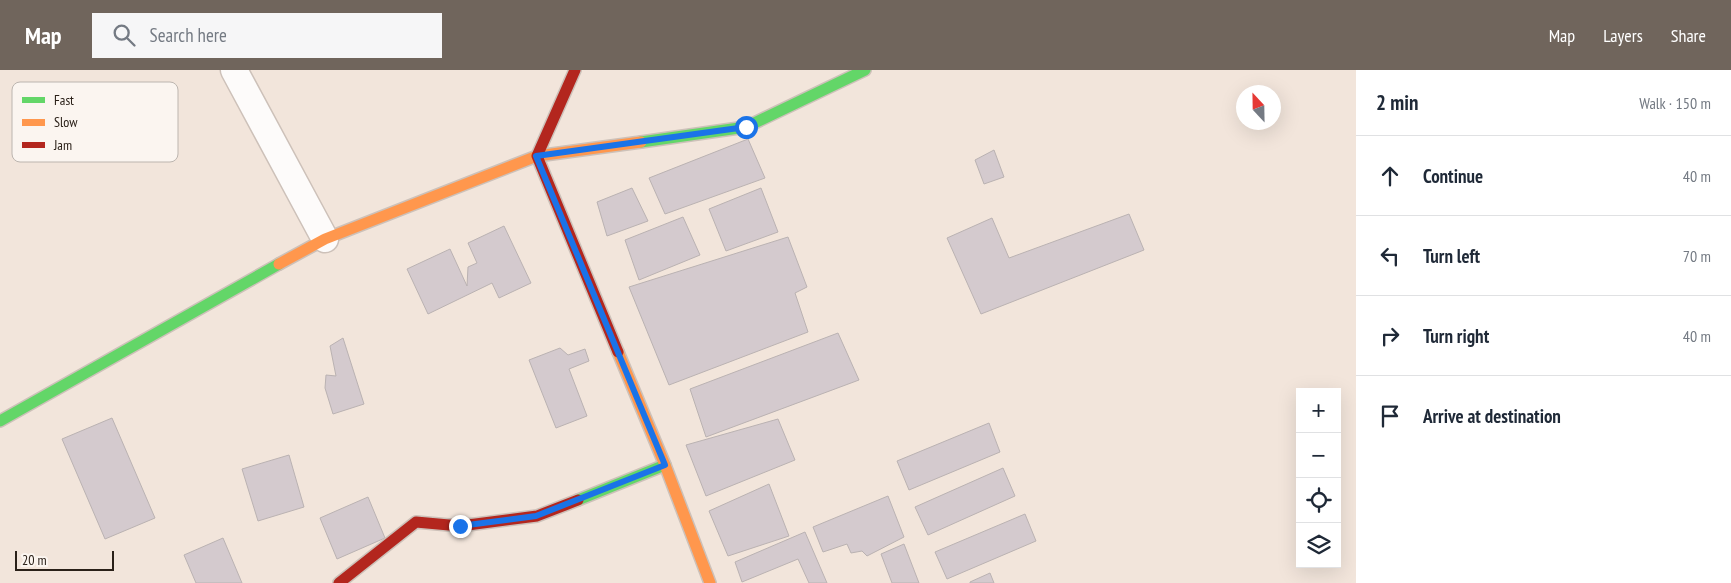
<!DOCTYPE html>
<html lang="en">
<head>
<meta charset="utf-8">
<style>
	body { margin:0; font-family:"PT Sans Narrow",sans-serif; background:#f6f6f7; color:#1f2937 }
	.controls { position:absolute; right:15px; bottom:15px; display:grid; overflow:hidden; border-radius:0px; box-shadow:0 5px 20px #0002 }
	.controls button { width:45px; height:45px; display:grid; place-items:center; padding:0; border:0; border-bottom:1px solid #e0e1e3; background:#fff; color:#1f2937; font:25px sans-serif }
	.compass { position:absolute; left:1236px; top:15px; width:45px; height:45px; border-radius:50%; background:#fff; box-shadow:0 5px 20px #0002; rotate:338deg }
	.scale { position:absolute; left:15px; bottom:12px; width:99px; box-sizing:border-box; padding-left:5px; border:2px solid #2a2018; border-top:0; font-size:14px; line-height:18px; white-space:nowrap; color:#2a2018; -webkit-text-stroke:4px #fbf5f0; paint-order:stroke }
	.stop { position:absolute; width:15px; height:15px; margin:-11px; border:4px solid #1a73e8; border-radius:50%; background:#fff }
	.stop.end { background:#1a73e8; border-color:#fff; box-shadow:0 1px 5px #0008 }
	.list { margin:0; padding:0; list-style:none }
	h2 { display:flex; justify-content:space-between; align-items:center; height:65px; margin:0; padding:0 20px; font-size:21px }
	h2 small { font-size:16px; font-weight:400; color:#747a83 }
	.list li { display:grid; grid-template-columns:32px 1fr auto; gap:15px; align-items:center; box-sizing:border-box; height:80px; padding:0 20px; border-top:1px solid #e0e1e3 }
	.list b { display:block; font-size:19px; white-space:nowrap }
	.list em { font-size:16px; font-style:normal; color:#747a83 }
	.icon { flex:none; width:28px; height:28px; fill:none; stroke:currentColor; stroke-width:2; stroke-linecap:round; stroke-linejoin:round }
	.map { position:relative; flex:none; width:1356px; height:513px; overflow:hidden }
	header { display:flex; align-items:center; gap:30px; box-sizing:border-box; height:70px; padding:0 25px; background:#70655c; color:#fff }
	header strong { font-size:24px }
	nav { display:flex; gap:28px; margin-inline-start:auto; font-size:18px }
	.search { width:350px; height:45px; background:#f6f6f7; display:flex; align-items:center; gap:12px; box-sizing:border-box; padding:0 18px; border-radius:0px; color:#747a83; font-size:19px }
	main { display:flex }
	aside { flex:1; background:#fff }
	.map>svg:first-child { display:block }
	.building { fill:#d4cace; stroke:#bab2b2 }
	.lines { fill:none; stroke-linecap:round; stroke-linejoin:round }
	.street-casing { stroke:#cdc1b9; stroke-width:29 }
	.fast-casing { stroke:#cdc1b9; stroke-width:14 }
	.slow-casing { stroke:#cdc1b9; stroke-width:14 }
	.jam-casing { stroke:#cdc1b9; stroke-width:14 }
	.street { stroke:#fdfbfa; stroke-width:26 }
	.fast { stroke:#63d668; stroke-width:11 }
	.slow { stroke:#ff974d; stroke-width:11 }
	.jam { stroke:#b3261e; stroke-width:11 }
	.route { stroke:#1a73e8; stroke-width:6 }
	.key { fill:#fbf5f0; stroke:#bcb5af; stroke-width:1 }
	.key-label { font-size:14px; fill:#2a2018 }
</style>
</head>
<body>
<header>
<strong>Map</strong>
<div class="search"><svg class="icon" aria-label="search" viewBox="0 0 24 24"><circle cx="10" cy="10" r="6"/><path d="M15 15l6 6"/></svg>Search here</div>
<nav><a>Map</a><a>Layers</a><a>Share</a></nav>
</header>
<main>
<div class="map">
<svg width="1356" height="513" viewBox="0 0 1356 513">
	<rect width="100%" height="100%" fill="#f2e5db"/>
	<g class="building">
		<path d="M748 69 765 108 665 144 649 108Z"/>
		<path d="M994 80 1004 107 984 114 975 90Z"/>
		<path d="M632 118 648 151 607 166 597 132Z"/>
		<path d="M761 118 778 162 726 181 709 139Z"/>
		<path d="M1129 144 1144 180 981 244 947 168 992 148 1009 188Z"/>
		<path d="M683 147 700 185 639 210 625 170Z"/>
		<path d="M504 156 531 213 499 228 492 213 428 244 407 199 450 179 467 216 468 197 477 193 468 173Z"/>
		<path d="M788 167 807 217 795 223 808 262 669 315 629 217Z"/>
		<path d="M838 263 859 310 706 367 690 319Z"/>
		<path d="M343 268 364 334 333 344 325 318 326 305 336 306 330 276Z"/>
		<path d="M560 278 568 285 585 279 589 291 569 299 587 346 556 358 529 290Z"/>
		<path d="M112 348 155 448 105 469 62 369Z"/>
		<path d="M778 349 795 390 706 426 686 375Z"/>
		<path d="M989 353 1000 382 909 420 897 391Z"/>
		<path d="M289 385 304 437 258 451 242 399Z"/>
		<path d="M1003 398 1015 426 928 465 915 437Z"/>
		<path d="M769 414 789 466 728 486 709 441Z"/>
		<path d="M888 426 904 467 867 486 862 481 851 483 847 474 823 482 813 457Z"/>
		<path d="M368 427 385 468 337 489 320 448Z"/>
		<path d="M1025 444 1036 471 947 509 935 482Z"/>
		<path d="M805 462 827 513H809L798 489 742 512 735 492Z"/>
		<path d="M223 468 242 513H196L184 485Z"/>
		<path d="M904 474 919 513H892L881 484Z"/>
		<path d="M990 503 994 513H970V512Z"/>
	</g>
	<g class="lines">
		<defs>
			<path id="street" d="M234 0 325 169"/>
			<g id="fast">
				<path d="M641 72 746 57 865 0"/>
				<path d="M0 351 279 194"/>
				<path d="M578 430 665 395"/>
			</g>
			<g id="slow">
				<path d="M279 194 325 169 537 86 641 72"/>
				<path d="M618 282 665 395 710 513"/>
			</g>
			<g id="jam">
				<path d="M575 0 537 86 618 282"/>
				<path d="M339 513 416 452 460 456 537 446 578 430"/>
			</g>
		</defs>
		<use href="#street" class="street-casing"/>
		<use href="#fast" class="fast-casing"/>
		<use href="#slow" class="slow-casing"/>
		<use href="#jam" class="jam-casing"/>
		<use href="#street" class="street"/>
		<use href="#fast" class="fast"/>
		<use href="#slow" class="slow"/>
		<use href="#jam" class="jam"/>
	</g>
	<g class="lines">
		<path class="route" d="M460 456 536 446 665 395 536 86 746 57"/>
	</g>
	<rect x="12" y="12" width="166" height="80" rx="8" class="key"/>
	<rect x="22" y="27" width="23" height="6" fill="#63d668"/>
	<rect x="22" y="49" width="23" height="7" fill="#ff974d"/>
	<rect x="22" y="72" width="23" height="6" fill="#b3261e"/>
	<g class="key-label">
		<text x="54" y="35">Fast</text>
		<text x="54" y="57">Slow</text>
		<text x="54" y="80">Jam</text>
	</g>
</svg>
<div class="controls">
<button>+</button>
<button>−</button>
<button><svg class="icon" aria-label="locate" viewBox="0 0 24 24"><circle cx="12" cy="12" r="6"/><path d="M12 2v4M12 18v4M2 12h4M18 12h4"/></svg></button>
<button><svg class="icon" aria-label="layers" viewBox="0 0 24 24"><path d="M12 4l9 5-9 5-9-5zM3 14l9 5 9-5"/></svg></button>
</div>
<svg class="compass" viewBox="-18 -18 36 36"><path d="M0-13l5 13h-10z" fill="#e53935"/><path d="M0 13l5-13h-10z" fill="#747a83"/></svg>
<div class="scale">20 m</div>
<div class="stop" style="left:746px;top:57px"></div>
<div class="stop end" style="left:460px;top:456px"></div>
</div>
<aside>
<h2>2 min<small>Walk · 150 m</small></h2>
<ul class="list">
<li><svg class="icon" aria-label="ahead" viewBox="0 0 24 24"><path d="M12 20V5M6 11l6-6 6 6"/></svg><div><b>Continue</b></div><em>40 m</em></li>
<li><svg class="icon" aria-label="left" viewBox="0 0 24 24"><path d="M17 20v-9H6M10 6l-5 5 5 5"/></svg><div><b>Turn left</b></div><em>70 m</em></li>
<li><svg class="icon" aria-label="right" viewBox="0 0 24 24"><path d="M7 20v-9h11M14 6l5 5-5 5"/></svg><div><b>Turn right</b></div><em>40 m</em></li>
<li><svg class="icon" aria-label="arrive" viewBox="0 0 24 24"><path d="M6 21V4h12l-3 4 3 4H6"/></svg><div><b>Arrive at destination</b></div></li>
</ul>
</aside>
</main>
</body>
</html>
